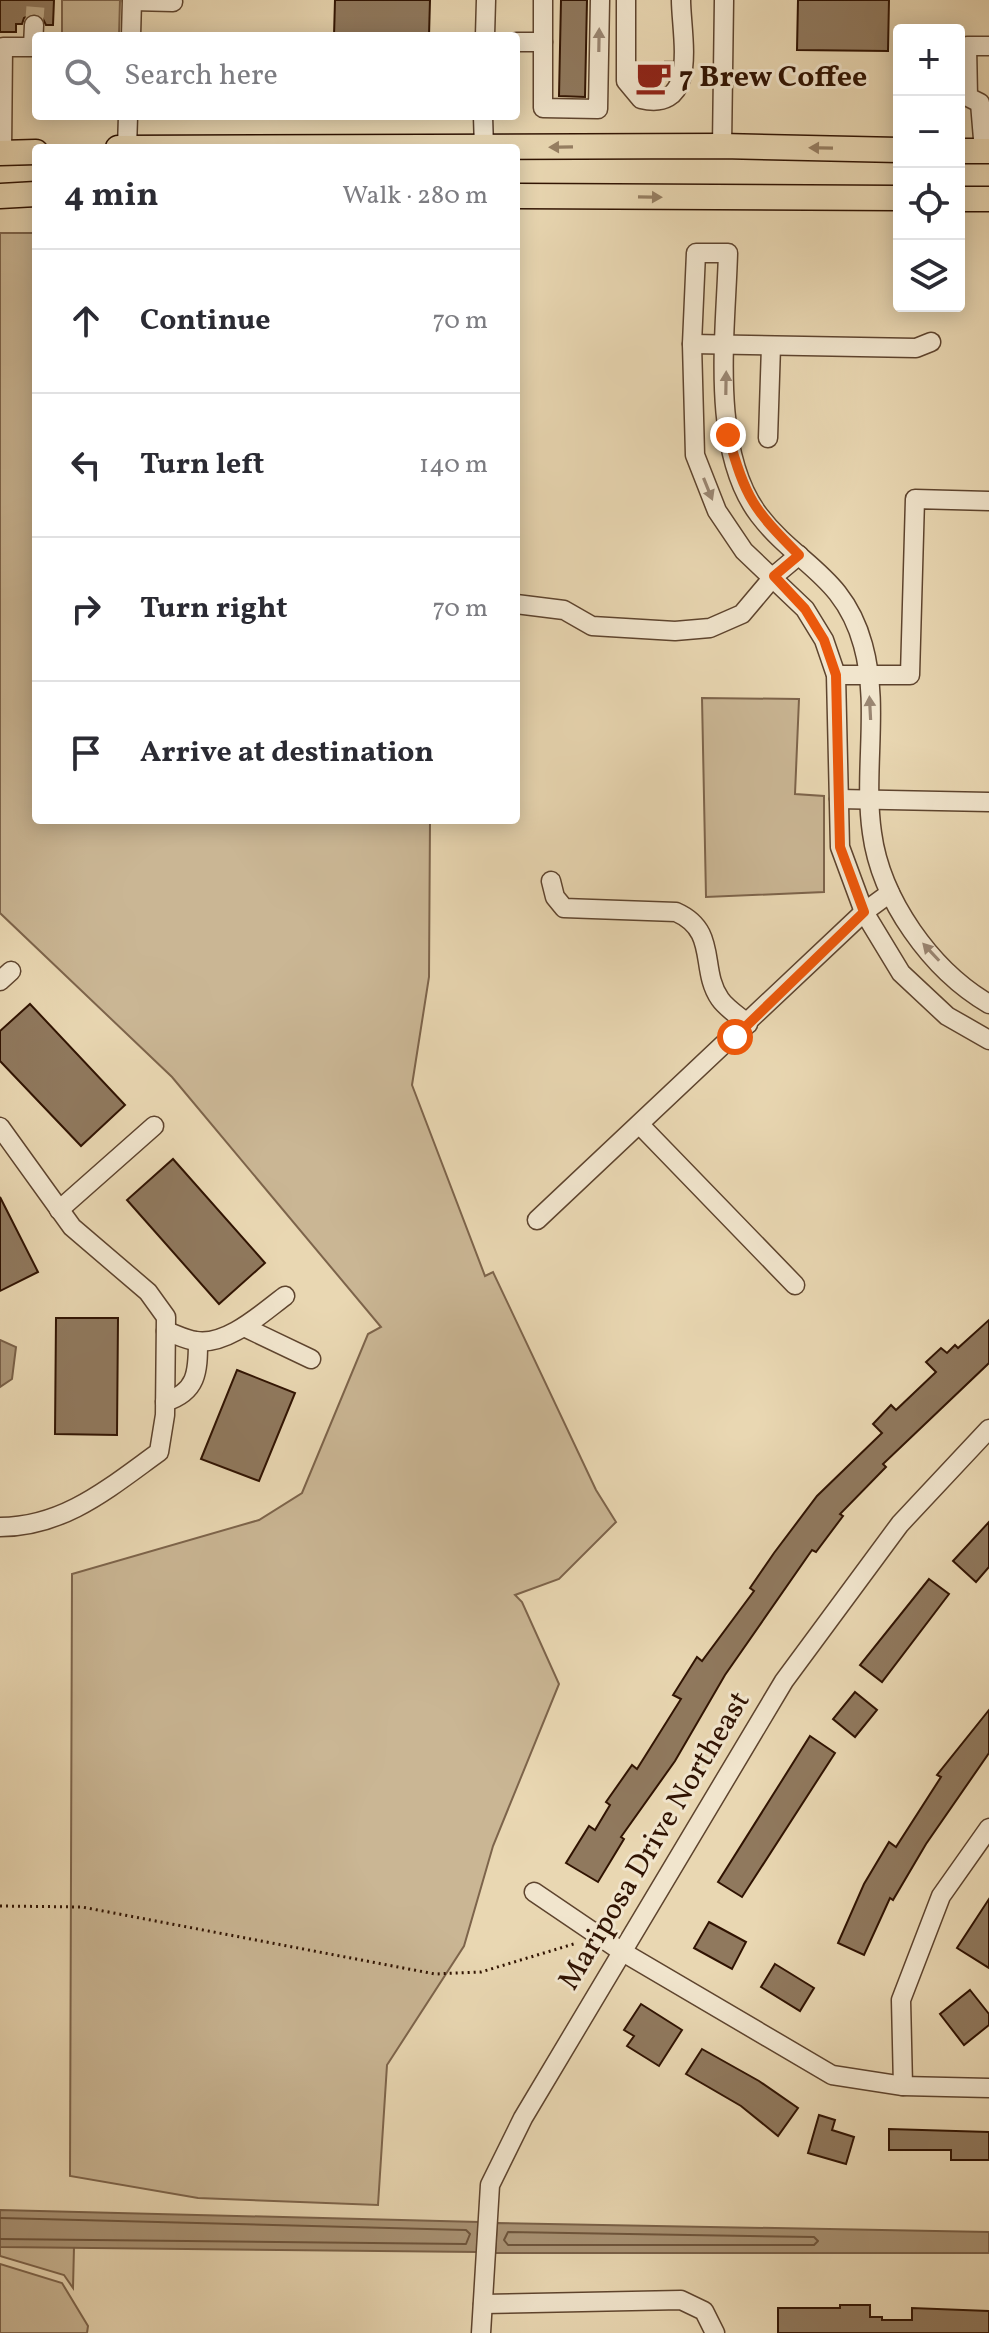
<!DOCTYPE html>
<html lang="en">
<head>
<meta charset="utf-8">
<style>
	body { margin:0; font-family:Vollkorn,serif; background:#f2f2f3; color:#2b2b33 }
	.controls { position:absolute; right:24px; top:24px; display:grid; overflow:hidden; border-radius:8px; box-shadow:0 4px 20px #0003 }
	.controls button { width:72px; height:72px; display:grid; place-items:center; padding:0; border:0; border-bottom:2px solid #e1e1e2; background:#fff; color:#2b2b33; font:40px sans-serif }
	.stop { position:absolute; width:24px; height:24px; margin:-18px; border:6px solid #ea580c; border-radius:50%; background:#fff }
	.stop.end { background:#ea580c; border-color:#fff; box-shadow:0 2px 8px #0008 }
	.list { margin:0; padding:0; list-style:none }
	h2 { display:flex; justify-content:space-between; align-items:center; height:104px; margin:0; padding:0 32px; font-size:34px }
	h2 small { font-size:26px; font-weight:400; color:#7c7c81 }
	.list li { display:grid; grid-template-columns:52px 1fr auto; gap:24px; align-items:center; box-sizing:border-box; height:144px; padding:0 32px; border-top:2px solid #e1e1e2 }
	.list b { display:block; font-size:30px; white-space:nowrap }
	.list em { font-size:26px; font-style:normal; color:#7c7c81 }
	.icon { flex:none; width:44px; height:44px; fill:none; stroke:currentColor; stroke-width:2; stroke-linecap:round; stroke-linejoin:round }
	.map { position:relative; flex:none; width:989px; height:2333px; overflow:hidden }
	.search { position:absolute; background:#fff; box-shadow:0 4px 20px #0003; left:32px; top:32px; width:488px; height:88px; display:flex; align-items:center; gap:20px; box-sizing:border-box; padding:0 28px; border-radius:8px; color:#7c7c81; font-size:30px }
	.panel { position:absolute; background:#fff; box-shadow:0 4px 20px #0003; left:32px; top:144px; width:488px; height:680px; border-radius:8px }
	.map>svg:first-child { display:block }
	.green { fill:#cab694; stroke:#7d644b; stroke-width:2 }
	.water { fill:#aa9476; stroke:#796048; stroke-width:2 }
	.lines { fill:none; stroke-linecap:round; stroke-linejoin:round }
	.shore { stroke:#6d543c; stroke-width:2 }
	.building { fill:#90795e; stroke:#301302; stroke-width:2 }
	.minor-tunnel { stroke:#c4b08f; stroke-width:18; stroke-dasharray:18 9; stroke-linecap:butt }
	.minor-casing { stroke:#5e442e; stroke-width:21 }
	.major-casing { stroke:#301302; stroke-width:27 }
	.path { stroke:#301302; stroke-width:3; stroke-dasharray:2 4; stroke-linecap:butt }
	.minor { stroke:#f1e5cd; stroke-width:18 }
	.major { stroke:#e9d7b2; stroke-width:24 }
	.oneway { fill:#9a8672 }
	.oneway2 { fill:#967f63 }
	.route { stroke:#ea580c; stroke-width:10 }
	.labels { text-anchor:middle; dominant-baseline:central; stroke-width:6; stroke-linejoin:round; paint-order:stroke }
	.poi-label { font-size:30px; font-weight:bold; fill:#301302; stroke:#f1e5cd; text-anchor:start }
	.street-label { font-size:30px; fill:#301302; stroke:#f1e5cd }
</style>
</head>
<body>
<div class="map">
<svg width="989" height="2333" viewBox="0 0 989 2333">
	<rect width="100%" height="100%" fill="#e9d7b2"/>
	<filter id="stains"><feTurbulence type="fractalNoise" baseFrequency=".0025" numOctaves="4"/><feColorMatrix values="0 0 0 0 .2 0 0 0 0 .09 0 0 0 0 .02 0 0 0 .5 -.17"/></filter>
	<radialGradient id="worn" r=".72"><stop offset=".6" stop-color="#630" stop-opacity="0"/><stop offset="1" stop-color="#630" stop-opacity=".3"/></radialGradient>
	<g class="green">
		<path d="M62 0H120L119 36H62Z"/>
		<path d="M0 233H36V820H430L429 977 412 1085 485 1276 493 1272 596 1490 616 1522 559 1579 515 1595 522 1602 559 1684 493 1846 464 1946 387 2065 378 2205 198 2198 70 2176 72 1574 259 1520 302 1493 368 1334 381 1327 172 1077 0 913Z"/>
		<path d="M702 698 799 699 795 794 824 796V892L706 897Z"/>
		<path d="M0 2247H74L73 2288 64 2275 0 2256Z"/>
		<path d="M0 2264 62 2283 88 2326 87 2333H0Z"/>
	</g>
	<g class="water">
		<path d="M0 1340 16 1347 12 1379 0 1387Z"/>
		<path d="M0 2210 479 2222 477 2252 0 2247Z"/>
		<path d="M497 2223 989 2232V2253H495Z"/>
	</g>
	<g class="lines">
		<g class="shore">
			<path d="M0 2218 466 2230 470 2234 466 2244 0 2239"/>
			<path d="M508 2232 814 2237 818 2241 814 2245H508L504 2240Z"/>
		</g>
	</g>
	<g class="building">
		<path d="M0 0H54L53 25H46L41 15 34 13 24 18 22 24H16V32H0Z"/>
		<path d="M335 0H430L429 36H334Z"/>
		<path d="M561 0H587L585 97 559 96Z"/>
		<path d="M798 0H889L888 51 797 50Z"/>
		<path d="M30 1004 125 1105 81 1146 0 1061V1031Z"/>
		<path d="M173 1159 265 1263 219 1304 127 1200Z"/>
		<path d="M0 1197 38 1272 0 1291Z"/>
		<path d="M56 1318H118L117 1435 55 1434Z"/>
		<path d="M989 1320V1363L883 1464 886 1467 840 1514 843 1516 816 1552 812 1550 725 1675 675 1761 621 1837 624 1839 598 1882 566 1863 589 1826 595 1830 610 1805 606 1802 632 1765 637 1769 681 1699 673 1695 697 1657 702 1661 754 1591 750 1588 774 1553 817 1496 882 1433 873 1424 891 1405 896 1410 936 1372 926 1362 941 1348 947 1353 955 1345 958 1348Z"/>
		<path d="M237 1370 295 1393 259 1481 201 1459Z"/>
		<path d="M989 1522V1567L976 1582 953 1561Z"/>
		<path d="M929 1579 949 1594 882 1682 860 1665Z"/>
		<path d="M855 1692 877 1710 855 1737 833 1719Z"/>
		<path d="M989 1710V1753L926 1844 893 1900 890 1898 864 1955 838 1943 864 1884 889 1842 896 1847 941 1777 937 1775Z"/>
		<path d="M810 1736 835 1753 742 1897 718 1882Z"/>
		<path d="M989 1899V1968L957 1948Z"/>
		<path d="M709 1922 746 1942 732 1969 694 1948Z"/>
		<path d="M775 1964 814 1988 800 2011 761 1987Z"/>
		<path d="M970 1990 989 2014V2025L964 2045 940 2014Z"/>
		<path d="M641 2004 682 2030 659 2066 627 2046 634 2036 624 2030Z"/>
		<path d="M702 2049 759 2081 798 2108 778 2136 741 2106 686 2074Z"/>
		<path d="M819 2115 835 2120 832 2130 854 2137 846 2164 808 2153Z"/>
		<path d="M889 2129 989 2132V2160H951V2150H889Z"/>
		<path d="M840 2305H870V2317H882V2320H912V2308L989 2311V2333H778V2308H840Z"/>
	</g>
	<g class="lines">
		<g class="minor-tunnel">
			<path d="M34 25 36 0"/>
			<path d="M673 60V73"/>
		</g>
		<defs>
			<g id="minor">
				<path d="M543 0V108L598 109 600 0"/>
				<path d="M626 0V81L641 99C700 113 681 34 681 0"/>
				<path d="M132 1 173 2"/>
				<path d="M131 36 132 0"/>
				<path d="M485 36 486 0"/>
				<path d="M516 42H543"/>
				<path d="M483 116 484 148"/>
				<path d="M722 146 724 0"/>
				<path d="M127 148 128 116"/>
				<path d="M984 151 980 103 968 97 967 46H989"/>
				<path d="M2 153 3 47H33L34 25"/>
				<path d="M692 344 916 348 931 342"/>
				<path d="M768 438 771 346"/>
				<path d="M516 604 564 610 592 626 675 631 710 628 742 614 774 576 799 555"/>
				<path d="M836 675H910L915 499 989 501"/>
				<path d="M839 799 989 802"/>
				<path d="M551 881 555 897 564 908 676 912C719 931 699 969 720 999 726 1008 740 1017 748 1024"/>
				<path d="M0 981 11 971"/>
				<path d="M989 1004C931 970 881 900 872 833 863 771 880 706 863 645 844 575 797 565 759 515 709 449 726 331 728 253H696L692 344 695 455 717 511 744 551 805 609 824 640 836 675 840 847 864 912 901 973 947 1016 989 1040"/>
				<path d="M640 1125 795 1285"/>
				<path d="M0 1127 72 1227 148 1292 166 1317 165 1415 159 1452C109 1488 64 1527 0 1527"/>
				<path d="M59 1210 154 1126"/>
				<path d="M537 1220 864 912 890 893"/>
				<path d="M244 1327 311 1359"/>
				<path d="M166 1331C175 1334 186 1340 196 1341 227 1346 262 1313 285 1296"/>
				<path d="M165 1402C197 1392 198 1372 198 1342"/>
				<path d="M534 1892 621 1951 832 2075 903 2086 989 2088"/>
				<path d="M903 2086 901 2000 941 1896 989 1828"/>
				<path d="M483 2304 681 2300 704 2311 715 2333"/>
				<path d="M481 2333 490 2185 523 2118 784 1681 900 1524 989 1429"/>
			</g>
			<g id="major">
				<path d="M118 148 722 146 899 150"/>
				<path d="M959 151H989"/>
				<path d="M0 153 36 152"/>
				<path d="M0 196 36 194"/>
				<path d="M516 196 899 198"/>
				<path d="M959 199H989"/>
			</g>
		</defs>
		<use href="#minor" class="minor-casing"/>
		<use href="#major" class="major-casing"/>
		<path class="path" d="M0 1906 82 1907 435 1974 481 1972 577 1943"/>
		<use href="#minor" class="minor"/>
		<use href="#major" class="major"/>
	</g>
	<defs><path id="oneway-solid" d="M-6-.8H1V-3.2L6.5 0L1 3.2V.8H-6Z" transform="scale(2)"/></defs>
	<g class="oneway">
		<use href="#oneway-solid" transform="translate(599 40) rotate(-89)"/>
		<use href="#oneway-solid" transform="translate(726 383) rotate(-89)"/>
		<use href="#oneway-solid" transform="translate(708 489) rotate(68)"/>
		<use href="#oneway-solid" transform="translate(870 708) rotate(-93)"/>
		<use href="#oneway-solid" transform="translate(931 952) rotate(-133)"/>
	</g>
	<g class="oneway2">
		<use href="#oneway-solid" transform="translate(561 147) rotate(179)"/>
		<use href="#oneway-solid" transform="translate(821 148) rotate(-179)"/>
		<use href="#oneway-solid" transform="translate(650 197) rotate(1)"/>
	</g>
	<g class="lines">
		<path class="route" d="M728 435C745 498 754 510 799 555L774 576 805 609 824 640 836 675 840 847 864 912 735 1037"/>
	</g>
	<defs>
		<symbol id="cafe-bare" viewBox="-9 -9 18 18"><path d="M-5.5-4.5H6V0H3Q3 3.5 0 3.5H-2.5Q-5.5 3.5-5.5 0ZM3-3.2v2h1.7v-2ZM-6 4.5H4V6H-6Z" fill="#8f2418" stroke="#f1e5cd" stroke-width="2.5" paint-order="stroke"/></symbol>
	</defs>
	<g fill-rule="evenodd">
		<use href="#cafe-bare" x="628" y="52" width="51" height="51"/>
	</g>
	<g class="labels">
		<g class="poi-label">
			<text x="679" y="78">7 Brew Coffee</text>
		</g>
		<g class="street-label">
			<text transform="translate(655 1841) rotate(-59)">Mariposa Drive Northeast</text>
		</g>
	</g>
	<rect width="100%" height="100%" filter="url(#stains)"/>
	<rect width="100%" height="100%" fill="url(#worn)"/>
</svg>
<div class="controls">
<button>+</button>
<button>−</button>
<button><svg class="icon" aria-label="locate" viewBox="0 0 24 24"><circle cx="12" cy="12" r="6"/><path d="M12 2v4M12 18v4M2 12h4M18 12h4"/></svg></button>
<button><svg class="icon" aria-label="layers" viewBox="0 0 24 24"><path d="M12 4l9 5-9 5-9-5zM3 14l9 5 9-5"/></svg></button>
</div>
<div class="stop" style="left:735px;top:1037px"></div>
<div class="stop end" style="left:728px;top:435px"></div>
<div class="search"><svg class="icon" aria-label="search" viewBox="0 0 24 24"><circle cx="10" cy="10" r="6"/><path d="M15 15l6 6"/></svg>Search here</div>
<section class="panel">
<h2>4 min<small>Walk · 280 m</small></h2>
<ul class="list">
<li><svg class="icon" aria-label="ahead" viewBox="0 0 24 24"><path d="M12 20V5M6 11l6-6 6 6"/></svg><div><b>Continue</b></div><em>70 m</em></li>
<li><svg class="icon" aria-label="left" viewBox="0 0 24 24"><path d="M17 20v-9H6M10 6l-5 5 5 5"/></svg><div><b>Turn left</b></div><em>140 m</em></li>
<li><svg class="icon" aria-label="right" viewBox="0 0 24 24"><path d="M7 20v-9h11M14 6l5 5-5 5"/></svg><div><b>Turn right</b></div><em>70 m</em></li>
<li><svg class="icon" aria-label="arrive" viewBox="0 0 24 24"><path d="M6 21V4h12l-3 4 3 4H6"/></svg><div><b>Arrive at destination</b></div></li>
</ul>
</section>
</div>
</body>
</html>
